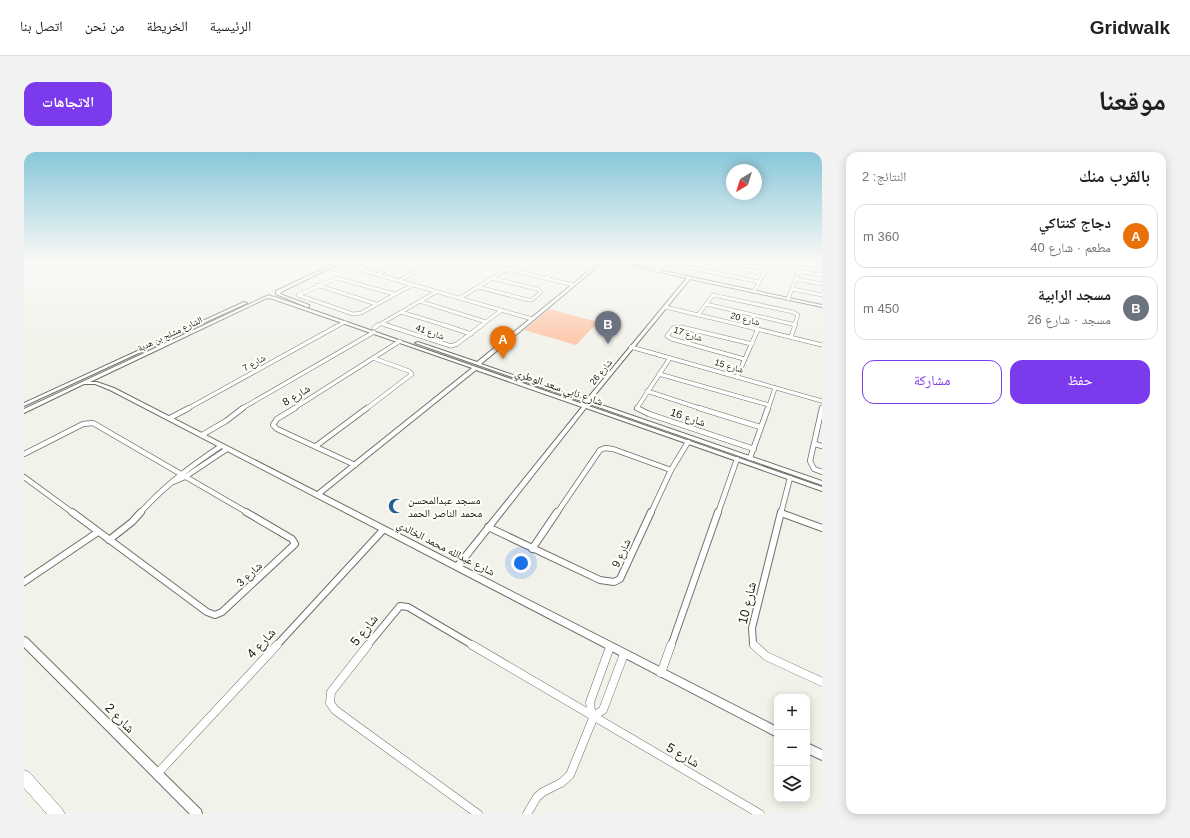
<!DOCTYPE html>
<html lang="ar">
<head>
<meta charset="utf-8">
<style>
	body { margin:0; font-family:Arial,"Noto Naskh Arabic",sans-serif; background:#f2f2f2; color:#202124; direction:rtl }
	.controls { position:absolute; right:12px; bottom:12px; display:grid; overflow:hidden; border-radius:8px; box-shadow:0 2px 10px #0003 }
	.controls button { width:36px; height:36px; display:grid; place-items:center; padding:0; border:0; border-bottom:1px solid #e0e0e0; background:#fff; color:#202124; font:20px sans-serif }
	.compass { position:absolute; left:702px; top:12px; width:36px; height:36px; border-radius:50%; background:#fff; box-shadow:0 2px 10px #0003; rotate:218deg }
	.you { position:absolute; left:497px; top:411px; width:14px; height:14px; margin:-10px; border:3px solid #fff; border-radius:50%; background:#1a73e8; box-shadow:0 0 0 6px #1a73e833 }
	.badge { display:grid; place-items:center; width:26px; height:26px; border-radius:50%; background:#7c3aed; color:#fff; font-size:13px; font-weight:700 }
	.pin { position:absolute; translate:-50% -33px; filter:drop-shadow(0 1px 2px #0008) }
	.pin::after { content:''; position:absolute; top:21px; width:14px; height:12px; background:inherit; clip-path:polygon(0 0,100% 0,50% 100%) }
	.list { margin:0; padding:0; list-style:none }
	h2 { display:flex; justify-content:space-between; align-items:center; height:52px; margin:0; padding:0 16px; font-size:17px }
	h2 small { font-size:13px; font-weight:400; color:#757577 }
	.list li { display:grid; grid-template-columns:26px 1fr auto; gap:12px; align-items:center; box-sizing:border-box; height:64px; margin:0 8px 8px; padding:0 8px; border:1px solid #e0e0e0; border-radius:12px }
	.list b { display:block; font-size:15px; white-space:nowrap }
	.list p { margin:0; font-size:13px; white-space:nowrap; color:#757577 }
	.list em { font-size:13px; font-style:normal; color:#757577 }
	.actions { display:flex; gap:8px; padding:12px 16px }
	.actions a { flex:1; padding:9px 0; border:1px solid #7c3aed; border-radius:12px; text-align:center; font-size:14px; color:#7c3aed }
	.actions .main { background:#7c3aed; color:#fff }
	.icon { flex:none; width:22px; height:22px; fill:none; stroke:currentColor; stroke-width:2; stroke-linecap:round; stroke-linejoin:round }
	.map { position:relative; flex:none; width:798px; height:662px; overflow:hidden; direction:ltr; border-radius:12px }
	header { display:flex; align-items:center; gap:24px; box-sizing:border-box; height:56px; padding:0 20px; background:#fff; border-bottom:1px solid #e0e0e0 }
	header strong { font-size:19px }
	nav { display:flex; gap:22px; margin-inline-start:auto; font-size:14px }
	.intro { display:flex; align-items:center; justify-content:space-between; box-sizing:border-box; height:96px; padding:0 24px }
	h1 { margin:0; font-size:28px }
	.button { padding:10px 18px; border-radius:12px; background:#7c3aed; color:#fff; font-size:14px; font-weight:700 }
	main { display:flex; gap:24px; padding:0 24px }
	aside { flex:1; background:#fff; border-radius:12px; box-shadow:0 2px 10px #0003 }
	.map>svg:first-child { display:block }
	.green { fill:#ffc3a4 }
	.lines { fill:none; stroke-linecap:round; stroke-linejoin:round }
	.minor-far4-casing { stroke:#70706a; stroke-width:4 }
	.minor-far3-casing { stroke:#70706a; stroke-width:4.5 }
	.minor-far2-casing { stroke:#70706a; stroke-width:6 }
	.minor-far1-casing { stroke:#70706a; stroke-width:8 }
	.minor-casing { stroke:#70706a; stroke-width:9 }
	.tertiary-casing { stroke:#70706a; stroke-width:2 }
	.secondary-casing { stroke:#70706a; stroke-width:1 }
	.motorway-casing { stroke:#70706a; stroke-width:1 }
	.minor-far4 { stroke:#fff; stroke-width:3 }
	.minor-far3 { stroke:#fff; stroke-width:3.5 }
	.minor-far2 { stroke:#fff; stroke-width:4.5 }
	.minor-far1 { stroke:#fff; stroke-width:6 }
	.minor { stroke:#fff; stroke-width:8 }
	.tertiary { fill:#fff; fill-rule:evenodd }
	.secondary { fill:#fff; fill-rule:evenodd }
	.motorway { fill:#fff; fill-rule:evenodd }
	.labels { text-anchor:middle; dominant-baseline:central; stroke-width:4; stroke-linejoin:round; paint-order:stroke }
	.far-street-label { font-size:9px; fill:#161614; stroke:#fffff8 }
	.street-label { font-size:11px; fill:#161614; stroke:#fffff8 }
	.poi-label { font-size:11px; fill:#161614; stroke:#fffff8; text-anchor:start }
	.near-street-label { font-size:13px; fill:#161614; stroke:#fffff8 }
</style>
</head>
<body>
<header>
<strong>Gridwalk</strong>
<nav><a>الرئيسية</a><a>الخريطة</a><a>من نحن</a><a>اتصل بنا</a></nav>
</header>
<div class="intro"><h1>موقعنا</h1><a class="button">الاتجاهات</a></div>
<main>
<aside>
<h2>بالقرب منك<small>النتائج: 2</small></h2>
<ul class="list">
<li><span class="badge" style="background:#e8710a">A</span><div><b>دجاج كنتاكي</b><p>مطعم · شارع 40</p></div><em>360 m</em></li>
<li><span class="badge" style="background:#6b7280">B</span><div><b>مسجد الرابية</b><p>مسجد · شارع 26</p></div><em>450 m</em></li>
</ul>
<div class="actions"><a class="main">حفظ</a><a>مشاركة</a></div>
</aside>
<div class="map">
<svg width="798" height="662" viewBox="0 0 798 662">
	<rect width="100%" height="100%" fill="#f2f2eb"/>
	<path class="green" d="M525 157 574 170 552 193 500 178Z"/>
	<g class="lines">
		<defs>
			<g id="minor-far4">
				<path d="M451 109 549 133"/>
				<path d="M496 109 533 118"/>
				<path d="M678 109 740 121"/>
				<path d="M723 109 744 113"/>
				<path d="M640 110 735 130"/>
				<path d="M605 113 609 109"/>
				<path d="M334 117 508 167"/>
				<path d="M334 117 349 109"/>
				<path d="M632 119 641 109"/>
				<path d="M353 123 380 109"/>
				<path d="M523 126 543 111 541 109"/>
				<path d="M772 127 798 132"/>
				<path d="M374 129 412 109"/>
				<path d="M293 133 352 152"/>
				<path d="M454 135 504 148H508L517 140 513 137 467 126"/>
				<path d="M768 137 798 143"/>
				<path d="M730 139 747 109"/>
				<path d="M370 142 313 126 274 143 329 162 337 161 388 133"/>
				<path d="M436 146 483 117"/>
				<path d="M764 147 774 121 778 120 798 123"/>
				<path d="M395 149 462 170"/>
				<path d="M682 152 772 173"/>
				<path d="M641 155 721 174"/>
				<path d="M377 160 423 174"/>
				<path d="M674 163 689 143 769 160 774 163 770 174"/>
				<path d="M358 172 366 174"/>
				<path d="M313 174 321 170"/>
				<path d="M353 174 412 140"/>
				<path d="M456 174 478 158"/>
			</g>
			<g id="minor-far3">
				<path d="M362 173 427 194 433 192 458 173"/>
				<path d="M420 173 447 182"/>
				<path d="M717 173 798 193"/>
				<path d="M350 176 354 173"/>
				<path d="M767 185 771 173"/>
				<path d="M607 195 798 249"/>
				<path d="M720 207 648 187 643 184 649 176 657 175 728 192"/>
				<path d="M635 222 745 253"/>
				<path d="M713 225 734 177"/>
				<path d="M623 239 678 257"/>
				<path d="M163 257 315 173"/>
				<path d="M217 257 350 180"/>
				<path d="M269 257 376 189"/>
				<path d="M342 257 388 222 385 219 349 206"/>
				<path d="M614 257 613 256 646 206"/>
				<path d="M744 257 751 236"/>
				<path d="M798 257V255"/>
			</g>
			<g id="minor-far2">
				<path d="M271 256 253 267 249 273 253 277 331 313"/>
				<path d="M613 256 625 262 730 297"/>
				<path d="M675 256 736 275"/>
				<path d="M798 256 786 309 790 317 798 320"/>
				<path d="M146 266 165 256"/>
				<path d="M178 283 202 269 219 256"/>
				<path d="M791 292 798 294"/>
				<path d="M292 294 343 256"/>
				<path d="M0 302 59 272 69 271 224 361"/>
				<path d="M726 306 744 256"/>
				<path d="M0 325 49 361"/>
				<path d="M149 330 161 325 203 297"/>
				<path d="M116 361C140 334 167 314 197 294"/>
				<path d="M533 361 576 298 581 296 589 297 647 318"/>
				<path d="M627 361 647 318 664 290"/>
				<path d="M694 361 713 307"/>
				<path d="M757 361 766 326"/>
			</g>
			<g id="minor-far1">
				<path d="M48 360 183 460 191 463 198 460 271 392 268 387 222 360"/>
				<path d="M757 361 798 376"/>
				<path d="M464 375 576 428 590 430 596 427 627 360"/>
				<path d="M85 388 108 370 117 360"/>
				<path d="M508 397 533 360"/>
				<path d="M0 430 74 380"/>
				<path d="M252 494 359 378"/>
				<path d="M343 494 376 454 384 455 450 494"/>
				<path d="M647 494 694 360"/>
				<path d="M731 494 729 492 728 476 757 360"/>
			</g>
			<g id="minor">
				<path d="M344 493 307 540 306 551 311 558 454 662"/>
				<path d="M448 493 736 662"/>
				<path d="M730 493 742 504 798 530"/>
				<path d="M637 521 647 493"/>
				<path d="M570 563 567 559 566 550 586 495"/>
				<path d="M133 622 253 493"/>
				<path d="M503 662 513 645 519 640 537 631 546 623 570 564 579 558 600 502"/>
			</g>
			<g id="tertiary">
				<path d="M316 109H320L257 140 256 142 285 153V155H283L252 142V139Z"/>
				<path d="M577 109H580L457 212 562 248 663 126 586 109H592L798 153V155L666 127 566 249 798 329V333L391 191 394 190 453 210Z"/>
				<path d="M787 111 798 112V114L786 113V111Z"/>
				<path d="M245 143 246 144 251 145 798 335V339L562 256 438 414 753 575V585L86 238 71 232H60L0 261V257ZM243 146 249 147 448 216 293 340 90 236 73 230H66ZM452 218 558 255 432 411 298 342Z"/>
				<path d="M220 150 223 151 0 254V251Z"/>
				<path d="M0 485 3 486 177 658 178 662H166L0 495Z"/>
				<path d="M783 591 798 598V608L783 601Z"/>
			</g>
			<path id="secondary" d="M761 109H770L798 115V117Z"/>
			<path id="motorway" d="M0 618 5 620 38 657 41 662H23L0 636Z"/>
		</defs>
		<use href="#minor-far4" class="minor-far4-casing"/>
		<use href="#minor-far3" class="minor-far3-casing"/>
		<use href="#minor-far2" class="minor-far2-casing"/>
		<use href="#minor-far1" class="minor-far1-casing"/>
		<use href="#minor" class="minor-casing"/>
		<use href="#tertiary" class="tertiary-casing"/>
		<use href="#secondary" class="secondary-casing"/>
		<use href="#motorway" class="motorway-casing"/>
		<use href="#minor-far4" class="minor-far4"/>
		<use href="#minor-far3" class="minor-far3"/>
		<use href="#minor-far2" class="minor-far2"/>
		<use href="#minor-far1" class="minor-far1"/>
		<use href="#minor" class="minor"/>
		<use href="#tertiary" class="tertiary"/>
		<use href="#secondary" class="secondary"/>
		<use href="#motorway" class="motorway"/>
	</g>
	<linearGradient id="sky" x2="0" y2="1"><stop stop-color="#89c7d9"/><stop offset="0.54" stop-color="#f9f9f6"/><stop offset="1" stop-color="#f9f9f6" stop-opacity="0"/></linearGradient>
	<rect width="798" height="202" fill="url(#sky)"/>
	<defs>
		<symbol id="mosque-bare" viewBox="-9 -9 18 18"><path d="M3.5-4.9A6 6 0 1 0 3.5 4.9A5 5 0 1 1 3.5-4.9Z" fill="#255f97" stroke="#fffff8" stroke-width="2.5" paint-order="stroke"/></symbol>
	</defs>
	<g fill-rule="evenodd">
		<use href="#mosque-bare" x="361" y="343" width="22" height="22"/>
	</g>
	<g class="labels">
		<g class="far-street-label">
			<text transform="translate(721 167) rotate(14)">شارع 20</text>
			<text transform="translate(406 180) rotate(19)">شارع 41</text>
			<text transform="translate(146 182) rotate(-25)">الشارع مشلح بن هدبة</text>
			<text transform="translate(664 182) rotate(18)">شارع 17</text>
			<text transform="translate(230 211) rotate(-29)">شارع 7</text>
			<text transform="translate(705 214) rotate(16)">شارع 15</text>
			<text transform="translate(577 220) rotate(-51)">شارع 26</text>
		</g>
		<g class="street-label">
			<text transform="translate(535 235) rotate(19)">شارع نابي سعد الوطري</text>
			<text transform="translate(272 243) rotate(-32)">شارع 8</text>
			<text transform="translate(664 265) rotate(18)">شارع 16</text>
			<text transform="translate(422 396) rotate(27)">شارع عبدالله محمد الخالدي</text>
			<text transform="translate(597 401) rotate(-65)">شارع 9</text>
			<text transform="translate(225 422) rotate(-43)">شارع 3</text>
		</g>
		<g class="poi-label">
			<text x="384" y="348">مسجد عبدالمحسن<tspan x="384" dy="13">محمد الناصر الحمد</tspan></text>
		</g>
		<g class="near-street-label">
			<text transform="translate(723 451) rotate(-77)">شارع 10</text>
			<text transform="translate(340 478) rotate(-52)">شارع 5</text>
			<text transform="translate(237 491) rotate(-47)">شارع 4</text>
			<text transform="translate(96 566) rotate(45)">شارع 2</text>
			<text transform="translate(659 603) rotate(30)">شارع 5</text>
		</g>
	</g>
</svg>
<div class="controls">
<button>+</button>
<button>−</button>
<button><svg class="icon" aria-label="layers" viewBox="0 0 24 24"><path d="M12 4l9 5-9 5-9-5zM3 14l9 5 9-5"/></svg></button>
</div>
<svg class="compass" viewBox="-18 -18 36 36"><path d="M0-13l5 13h-10z" fill="#e53935"/><path d="M0 13l5-13h-10z" fill="#757577"/></svg>
<div class="you"></div>
<div class="pin badge" style="left:479px;top:207px;background:#e8710a">A</div>
<div class="pin badge" style="left:584px;top:192px;background:#6b7280">B</div>
</div>
</main>
</body>
</html>
